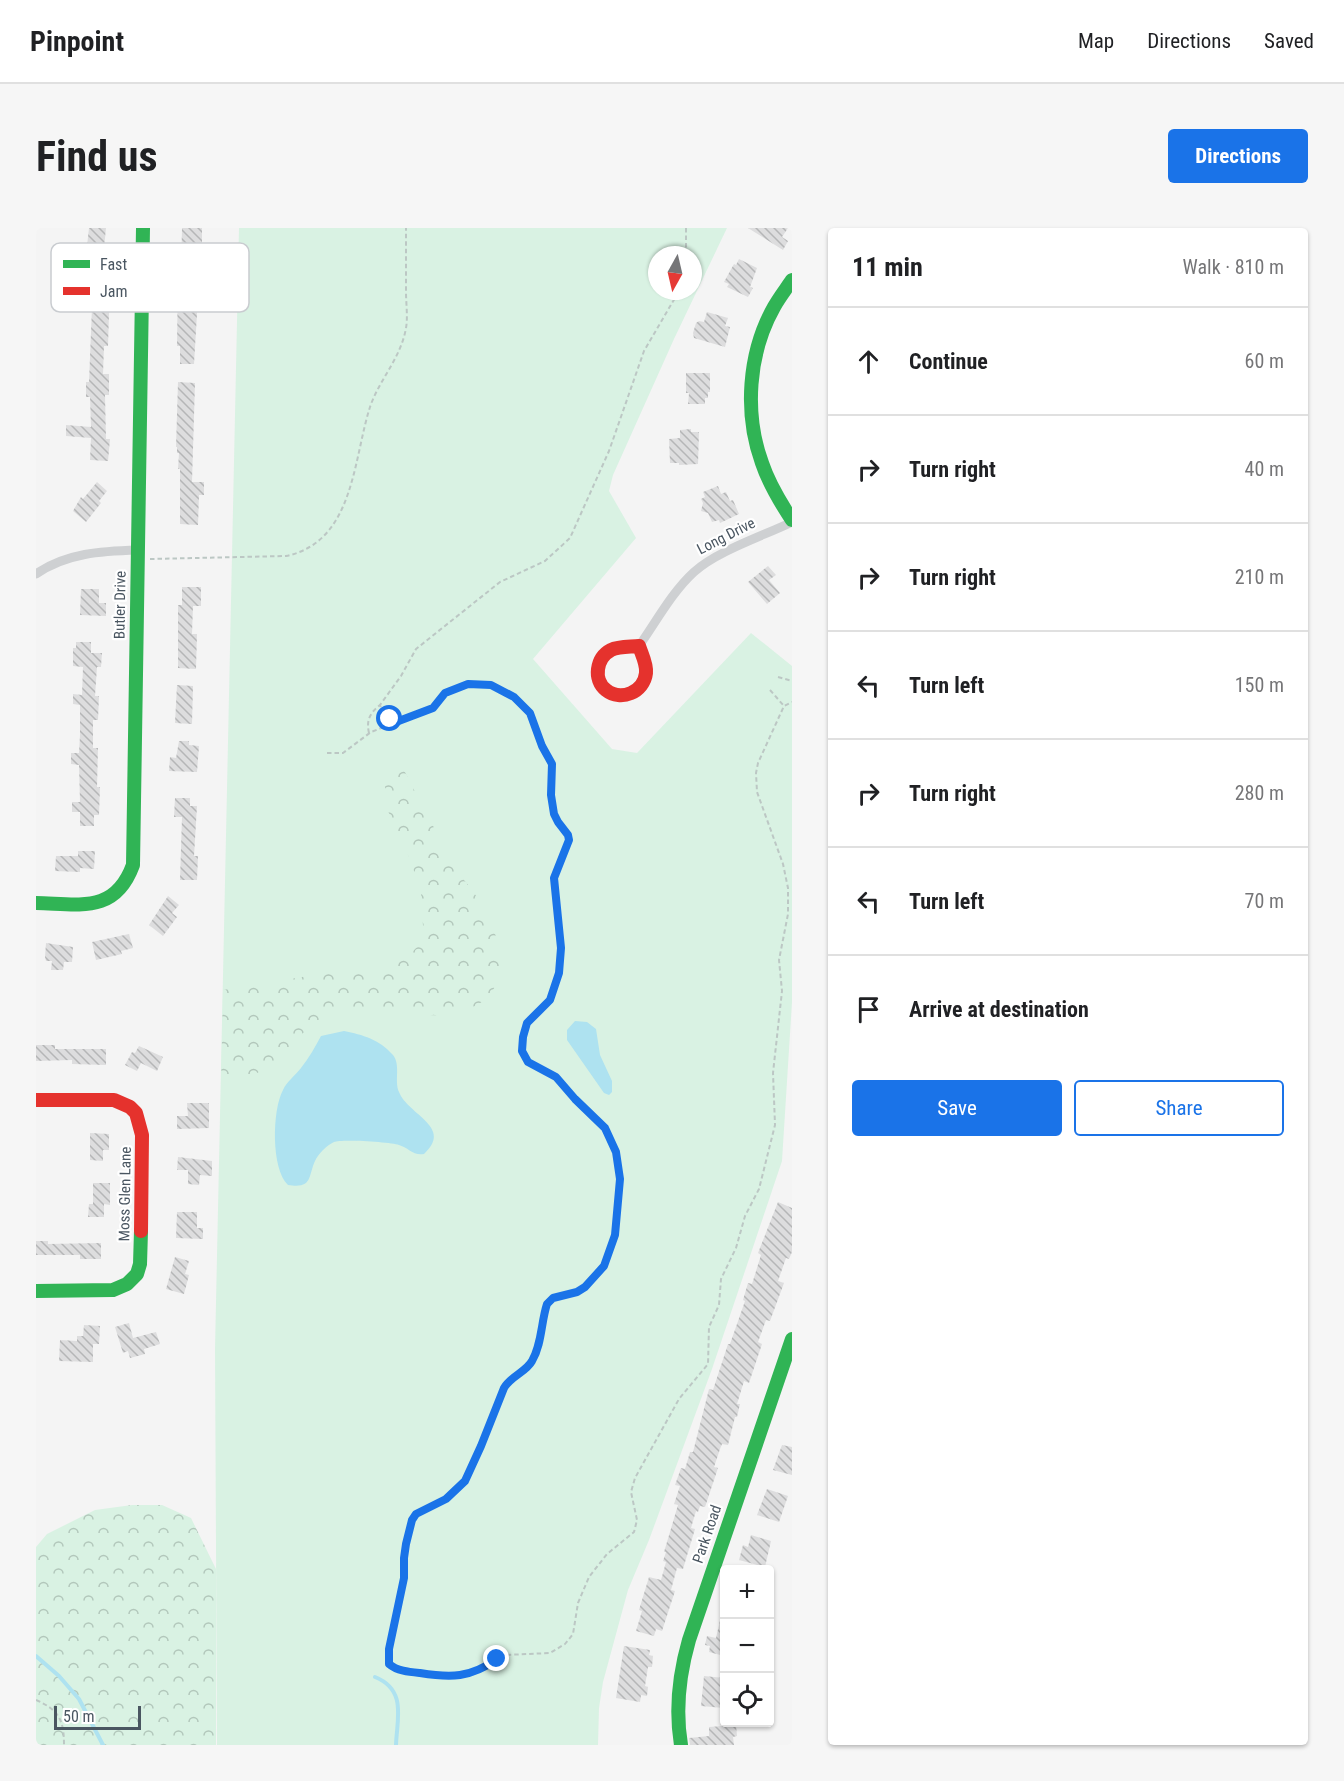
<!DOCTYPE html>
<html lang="en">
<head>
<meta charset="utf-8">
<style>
	body { margin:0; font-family:"Roboto Condensed",sans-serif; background:#f6f6f6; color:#202124 }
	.controls { position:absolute; right:18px; bottom:18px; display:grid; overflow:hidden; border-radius:6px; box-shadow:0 2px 4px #0004 }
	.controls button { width:54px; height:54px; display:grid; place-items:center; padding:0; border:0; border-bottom:2px solid #e0e0e0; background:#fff; color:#202124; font:30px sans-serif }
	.compass { position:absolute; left:612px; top:18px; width:54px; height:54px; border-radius:50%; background:#fff; box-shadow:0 2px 4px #0004; rotate:188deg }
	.scale { position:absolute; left:18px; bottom:15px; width:87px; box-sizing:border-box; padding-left:6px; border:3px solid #4a5661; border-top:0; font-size:16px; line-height:21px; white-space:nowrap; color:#4a5661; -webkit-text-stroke:4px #fff; paint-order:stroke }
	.stop { position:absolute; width:18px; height:18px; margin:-14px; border:4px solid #1a73e8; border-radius:50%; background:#fff }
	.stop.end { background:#1a73e8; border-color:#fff; box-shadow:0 2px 6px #0008 }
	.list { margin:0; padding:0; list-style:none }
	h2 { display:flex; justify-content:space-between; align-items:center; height:78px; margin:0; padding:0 24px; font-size:26px }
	h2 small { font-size:20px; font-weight:400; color:#757577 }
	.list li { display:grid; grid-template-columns:39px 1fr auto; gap:18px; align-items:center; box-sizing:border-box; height:108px; padding:0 24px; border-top:2px solid #e0e0e0 }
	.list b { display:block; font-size:22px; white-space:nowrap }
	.list em { font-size:20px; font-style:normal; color:#757577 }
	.actions { display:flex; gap:12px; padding:18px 24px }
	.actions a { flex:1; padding:14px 0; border:2px solid #1a73e8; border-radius:6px; text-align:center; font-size:21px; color:#1a73e8 }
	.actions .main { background:#1a73e8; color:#fff }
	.icon { flex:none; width:33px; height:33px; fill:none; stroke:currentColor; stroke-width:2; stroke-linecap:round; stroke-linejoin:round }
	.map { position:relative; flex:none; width:756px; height:1517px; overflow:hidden; border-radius:6px }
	header { display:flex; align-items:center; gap:36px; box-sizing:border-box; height:84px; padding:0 30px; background:#fff; border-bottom:2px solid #e0e0e0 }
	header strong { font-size:28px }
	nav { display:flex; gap:33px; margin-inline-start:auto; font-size:21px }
	.intro { display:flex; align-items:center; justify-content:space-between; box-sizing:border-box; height:144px; padding:0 36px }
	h1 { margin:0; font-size:42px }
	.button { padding:15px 27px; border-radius:6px; background:#1a73e8; color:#fff; font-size:21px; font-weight:700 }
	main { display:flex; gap:36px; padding:0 36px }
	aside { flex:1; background:#fff; border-radius:6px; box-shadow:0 2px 4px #0004 }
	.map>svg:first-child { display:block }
	.green { fill:#d9f2e3; fill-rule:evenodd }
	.forest { fill:url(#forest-crowns) }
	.water { fill:#aee2f0 }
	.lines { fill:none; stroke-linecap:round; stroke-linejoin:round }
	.stream { stroke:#aee2f0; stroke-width:4 }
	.building { fill:url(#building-back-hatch) }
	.path { stroke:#bcc7c4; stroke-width:2; stroke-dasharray:4.5 3; stroke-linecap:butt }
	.street { stroke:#ced0d2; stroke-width:9 }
	.fast { stroke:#30b455; stroke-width:14 }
	.jam { stroke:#e5322d; stroke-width:14 }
	.route { stroke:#1a73e8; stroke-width:8 }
	.labels { text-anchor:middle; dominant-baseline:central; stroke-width:4.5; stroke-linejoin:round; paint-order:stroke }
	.street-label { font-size:15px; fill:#4a5661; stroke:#fff }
	.key { fill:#fff; stroke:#c9ccd0; stroke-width:1.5 }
	.key-label { font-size:16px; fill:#4a5661 }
</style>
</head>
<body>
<header>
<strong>Pinpoint</strong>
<nav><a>Map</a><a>Directions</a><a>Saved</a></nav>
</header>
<div class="intro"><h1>Find us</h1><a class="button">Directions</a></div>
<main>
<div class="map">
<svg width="756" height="1517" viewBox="0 0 756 1517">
	<defs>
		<pattern id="forest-crowns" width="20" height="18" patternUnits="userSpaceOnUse" patternTransform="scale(1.5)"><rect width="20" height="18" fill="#d9f2e3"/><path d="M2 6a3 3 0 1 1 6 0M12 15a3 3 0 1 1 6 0" fill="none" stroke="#b2c7bb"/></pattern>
		<pattern id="building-back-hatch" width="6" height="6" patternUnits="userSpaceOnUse" patternTransform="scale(1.5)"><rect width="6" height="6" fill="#ddddde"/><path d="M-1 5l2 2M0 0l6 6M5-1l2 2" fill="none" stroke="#b5b6b7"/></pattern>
	</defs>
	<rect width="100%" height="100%" fill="#f4f4f4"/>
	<path class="green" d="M203 0H691L638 111 577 247 573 263 600 310 497 431 576 521 601 525 715 405 756 438V774L746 933 676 1141 613 1312 592 1362 567 1454 563 1480 562 1517H181L179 1121ZM621 27H657V63H621Z"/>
	<g class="forest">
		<path d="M360 540 368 542C372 550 376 559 381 567 384 573 390 579 393 586 398 599 401 612 407 624 418 643 435 657 445 676 470 717 479 772 420 785 381 794 340 771 297 784 274 792 254 822 234 837 219 848 202 853 185 859L187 762 296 744H317L347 739 370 730 383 717 387 698 385 664 374 631 352 583 349 559 350 541Z"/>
		<path d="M96 1277H126L155 1290 180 1341V1517H0V1319L11 1306 59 1282Z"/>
	</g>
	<g class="water">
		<path d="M539 793 551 794 560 801 564 827 576 853V864L573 867 568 865 531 812V802Z"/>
		<path d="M308 803C327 807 343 811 357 827 365 837 358 853 363 864 372 887 418 899 388 926 377 928 373 920 363 917 355 914 305 911 298 914 291 917 282 926 279 933 272 948 277 961 252 957 235 941 236 882 247 862 251 853 259 848 265 840 273 830 279 819 285 808Z"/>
	</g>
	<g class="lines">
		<g class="stream">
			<path d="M0 1428 23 1448 43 1471 67 1517"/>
			<path d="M339 1449C371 1462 361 1490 360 1517"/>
		</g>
	</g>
	<g class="building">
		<path d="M53 0H70L68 20 51 18Z"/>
		<path d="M146 0H166V19L160 18 161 86 158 136H144V118H141L142 42H145Z"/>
		<path d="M712 0H752L746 9 752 13 747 22Z"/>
		<path d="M703 31 721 40 714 59 717 60 712 69 691 59 693 56 688 54 698 36 700 37Z"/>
		<path d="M53 44 67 45V54H74L72 118H68L67 146H73V167H69L70 211H74L72 233 54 232 55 210 30 208V197L55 199 54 169H50V154H53L56 79H53V68L45 67V56L52 57Z"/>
		<path d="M671 84 692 90 689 98 694 99 689 119 658 110 657 105 660 95 663 93 668 94Z"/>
		<path d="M650 145H674V164H672V170H669V176H652L653 165H650Z"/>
		<path d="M142 154 159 155 156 254H168V267H163L162 297 144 296V241H142L143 225H141V219H140Z"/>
		<path d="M655 201V204H663L662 236 643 237V235H634L633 211 644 210V202Z"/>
		<path d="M61 254 71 263 63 273 65 275 50 294 37 283 45 269 47 271Z"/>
		<path d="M682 258 685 266 690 264 694 273 697 272 703 286 684 295 683 292 676 294 672 285 665 283 667 275 665 271 669 269 667 264Z"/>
		<path d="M732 338 740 347 733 352 744 365 731 376 712 354Z"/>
		<path d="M146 359H165V378H157L156 406H161L160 441 142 440V377H146Z"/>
		<path d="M45 361H63V375H70V388L44 387Z"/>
		<path d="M40 414H55V425H66L65 439H61L59 468H63L62 492H57V520H62L61 559H64L63 587H58V598H44V584H36V574H44L43 537 35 536V525H43L44 507V477L37 476V466L46 467 47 439 37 438V420H40Z"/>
		<path d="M141 457 157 458 156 496 139 495Z"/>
		<path d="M143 513H153V517L163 518 161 544 133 543 134 529 140 530Z"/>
		<path d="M139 570H154V578H161L158 628H162L161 652H144L146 589H138Z"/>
		<path d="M42 623H59L58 641 44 640V644L19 643 20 628H42Z"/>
		<path d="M132 668 143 677 136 685 141 689 127 708 113 697Z"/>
		<path d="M93 706 97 720 85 723 86 726 60 732 56 714Z"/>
		<path d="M10 715 37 719 36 734H28L27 742H15L16 733H10L9 729Z"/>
		<path d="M0 817H19V821H70V837L36 836V832L0 833Z"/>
		<path d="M103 818 127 829 121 843 105 835 101 843 89 837 96 824 99 825Z"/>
		<path d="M151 875H173V900L141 901V888H152Z"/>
		<path d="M54 905 73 906V922H67V933L54 932Z"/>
		<path d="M142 929 176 933V948L164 947 163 957 152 956V942H141Z"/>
		<path d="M57 955H74V977L68 976V989H52L53 976H57Z"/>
		<path d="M742 974 756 980V1024L753 1031 750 1030 742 1053 748 1055 734 1093 730 1092 722 1114 726 1116 713 1155 708 1153 701 1176H704L701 1189H699L692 1217 686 1216 684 1221 678 1239 682 1240 669 1279 664 1278 662 1284 660 1283 655 1300 659 1301 647 1341 641 1340 635 1362 639 1363 626 1403 620 1401 618 1408 600 1403 606 1383 603 1382 613 1349 625 1352 630 1334 627 1333 630 1324H628L642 1277 638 1276 644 1258 639 1257 645 1240 649 1241 654 1224H657L673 1161 677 1162 692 1116H694L709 1073 707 1072 712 1055 716 1056 725 1027 722 1025Z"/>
		<path d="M141 984H161V1000H167V1011L140 1010Z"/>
		<path d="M0 1013H12V1016L65 1015V1031H44V1027H0Z"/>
		<path d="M139 1029 153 1033 149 1046 153 1047 148 1066 130 1061Z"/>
		<path d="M93 1095 97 1110 120 1104 124 1116 108 1121 109 1126 94 1130 92 1123 87 1125 79 1099Z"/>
		<path d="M48 1097 64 1098 63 1116H57V1134L23 1133 24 1112 41 1113V1108H47Z"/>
		<path d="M746 1217 756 1219V1247L737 1242Z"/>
		<path d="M731 1261 752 1268 743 1294 721 1287Z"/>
		<path d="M715 1307 735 1313 729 1339 703 1332 707 1317 712 1319Z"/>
		<path d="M685 1388H688V1428L673 1424 674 1418 669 1417 671 1408 680 1410Z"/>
		<path d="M588 1418 614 1422 613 1427 617 1428 616 1439H612L609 1458 612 1459 611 1468 605 1467 604 1474 580 1470Z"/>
		<path d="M668 1448 688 1450V1480L665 1478Z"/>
		<path d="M700 1497 701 1508 697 1509 698 1517H654L653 1510 673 1508V1499Z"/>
	</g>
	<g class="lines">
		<g class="path">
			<path d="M650 27V0"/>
			<path d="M114 331 250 328C318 314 317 232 334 179 343 152 365 130 370 100 372 89 370 76 370 64 370 43 370 21 370 0"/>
			<path d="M742 449 756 453"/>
			<path d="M734 462 748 478"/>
			<path d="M360 494 348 487 344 477 365 448 380 421 464 354 509 333 534 310 573 223 608 123 643 63"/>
			<path d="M333 505C330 492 334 485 344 477"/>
			<path d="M291 525H307L335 504 397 480 409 465 417 461 439 455 455 457 478 469 494 485 506 518 516 536 515 567 518 586 522 594 532 607 533 613 518 650 525 720 523 745 519 760 514 772 491 795 487 809 486 823 492 835 520 849 539 871 569 900 580 924 584 951 579 1007 568 1038 545 1063 517 1070 511 1076C505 1094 506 1116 496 1133 489 1144 475 1148 468 1160L445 1218 429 1253 410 1271 380 1286 376 1292 367 1330 368 1350 353 1421V1436L369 1443 416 1449 449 1440 469 1427 514 1425 529 1416 537 1406 542 1375 553 1349 571 1326 598 1304 601 1292 595 1264 599 1250 643 1171 672 1136 673 1099 683 1077 685 1051 700 1020 709 988 723 961 739 897 737 845 746 763 743 732 752 686V660L747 636 721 564 720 545 722 535 748 478 756 474"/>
			<path d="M0 1472C23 1482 28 1492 28 1517"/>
		</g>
		<g class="street">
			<path d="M0 346C30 325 66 323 102 322"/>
			<path d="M603 418C620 394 636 364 658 344 681 323 727 308 756 294"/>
		</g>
		<g class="fast">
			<path d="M756 52C750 61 743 70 738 79 712 125 708 186 726 235 733 256 744 274 756 292"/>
			<path d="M0 675C44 676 79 686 97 637L107 0"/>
			<path d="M0 1063 77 1062 91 1056 101 1046 104 1036 105 1003"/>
			<path d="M645 1517C639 1481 643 1447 653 1412L756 1111"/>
		</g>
		<g class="jam">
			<path d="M603 418C606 427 611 436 610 445 608 464 585 474 570 462 557 452 560 430 575 422 583 418 594 419 603 418Z"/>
			<path d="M0 872H78L94 879 100 885 106 907 105 1003"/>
		</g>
	</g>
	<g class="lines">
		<path class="route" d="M354 491 360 494 397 480 409 465 432 456 455 457 478 469 494 485 506 518 516 536 515 567 518 586 522 594 532 607 533 612 518 650 525 720 523 745 514 772 491 795 487 809 486 823 492 834 520 849 539 871 569 900 580 924 584 951 579 1007 568 1038 549 1059 541 1064 517 1070 511 1076C505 1094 506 1116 496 1133 490 1144 475 1148 468 1160L445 1218 429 1253 410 1271 380 1286 376 1292 370 1316 368 1330V1350L353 1421V1436C361 1443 373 1444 384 1445 415 1450 434 1450 461 1431"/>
	</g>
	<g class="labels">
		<g class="street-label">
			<text transform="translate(690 308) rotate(-27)">Long Drive</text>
			<text transform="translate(84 377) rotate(-89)">Butler Drive</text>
			<text transform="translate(89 966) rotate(-89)">Moss Glen Lane</text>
			<text transform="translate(671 1306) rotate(-71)">Park Road</text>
		</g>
	</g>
	<rect x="15" y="15" width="198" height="69" rx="9" class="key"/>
	<rect x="27" y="32" width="27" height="8" fill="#30b455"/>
	<rect x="27" y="59" width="27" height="8" fill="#e5322d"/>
	<g class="key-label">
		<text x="64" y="42">Fast</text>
		<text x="64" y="69">Jam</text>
	</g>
</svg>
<div class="controls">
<button>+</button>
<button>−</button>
<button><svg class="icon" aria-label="locate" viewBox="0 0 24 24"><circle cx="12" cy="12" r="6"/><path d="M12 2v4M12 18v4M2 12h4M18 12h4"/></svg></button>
</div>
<svg class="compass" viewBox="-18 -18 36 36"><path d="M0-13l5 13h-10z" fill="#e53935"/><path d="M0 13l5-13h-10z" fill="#757577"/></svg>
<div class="scale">50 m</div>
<div class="stop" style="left:354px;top:491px"></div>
<div class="stop end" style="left:461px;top:1431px"></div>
</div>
<aside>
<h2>11 min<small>Walk · 810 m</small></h2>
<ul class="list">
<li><svg class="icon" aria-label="ahead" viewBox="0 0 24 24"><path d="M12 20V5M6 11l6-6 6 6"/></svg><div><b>Continue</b></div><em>60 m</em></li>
<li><svg class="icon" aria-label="right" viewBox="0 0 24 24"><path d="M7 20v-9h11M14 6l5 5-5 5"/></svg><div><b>Turn right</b></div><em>40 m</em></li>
<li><svg class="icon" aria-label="right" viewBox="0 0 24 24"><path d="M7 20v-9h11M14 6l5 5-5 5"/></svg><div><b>Turn right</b></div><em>210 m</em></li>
<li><svg class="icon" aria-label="left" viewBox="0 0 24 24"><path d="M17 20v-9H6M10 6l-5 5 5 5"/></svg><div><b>Turn left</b></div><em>150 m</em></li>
<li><svg class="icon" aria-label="right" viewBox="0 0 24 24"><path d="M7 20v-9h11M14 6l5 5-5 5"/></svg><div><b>Turn right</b></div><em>280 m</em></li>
<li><svg class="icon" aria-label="left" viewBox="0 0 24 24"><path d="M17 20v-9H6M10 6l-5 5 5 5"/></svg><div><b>Turn left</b></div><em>70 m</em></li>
<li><svg class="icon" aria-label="arrive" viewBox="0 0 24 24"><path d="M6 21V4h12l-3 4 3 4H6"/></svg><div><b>Arrive at destination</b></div></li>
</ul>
<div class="actions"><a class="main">Save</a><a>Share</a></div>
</aside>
</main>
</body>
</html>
